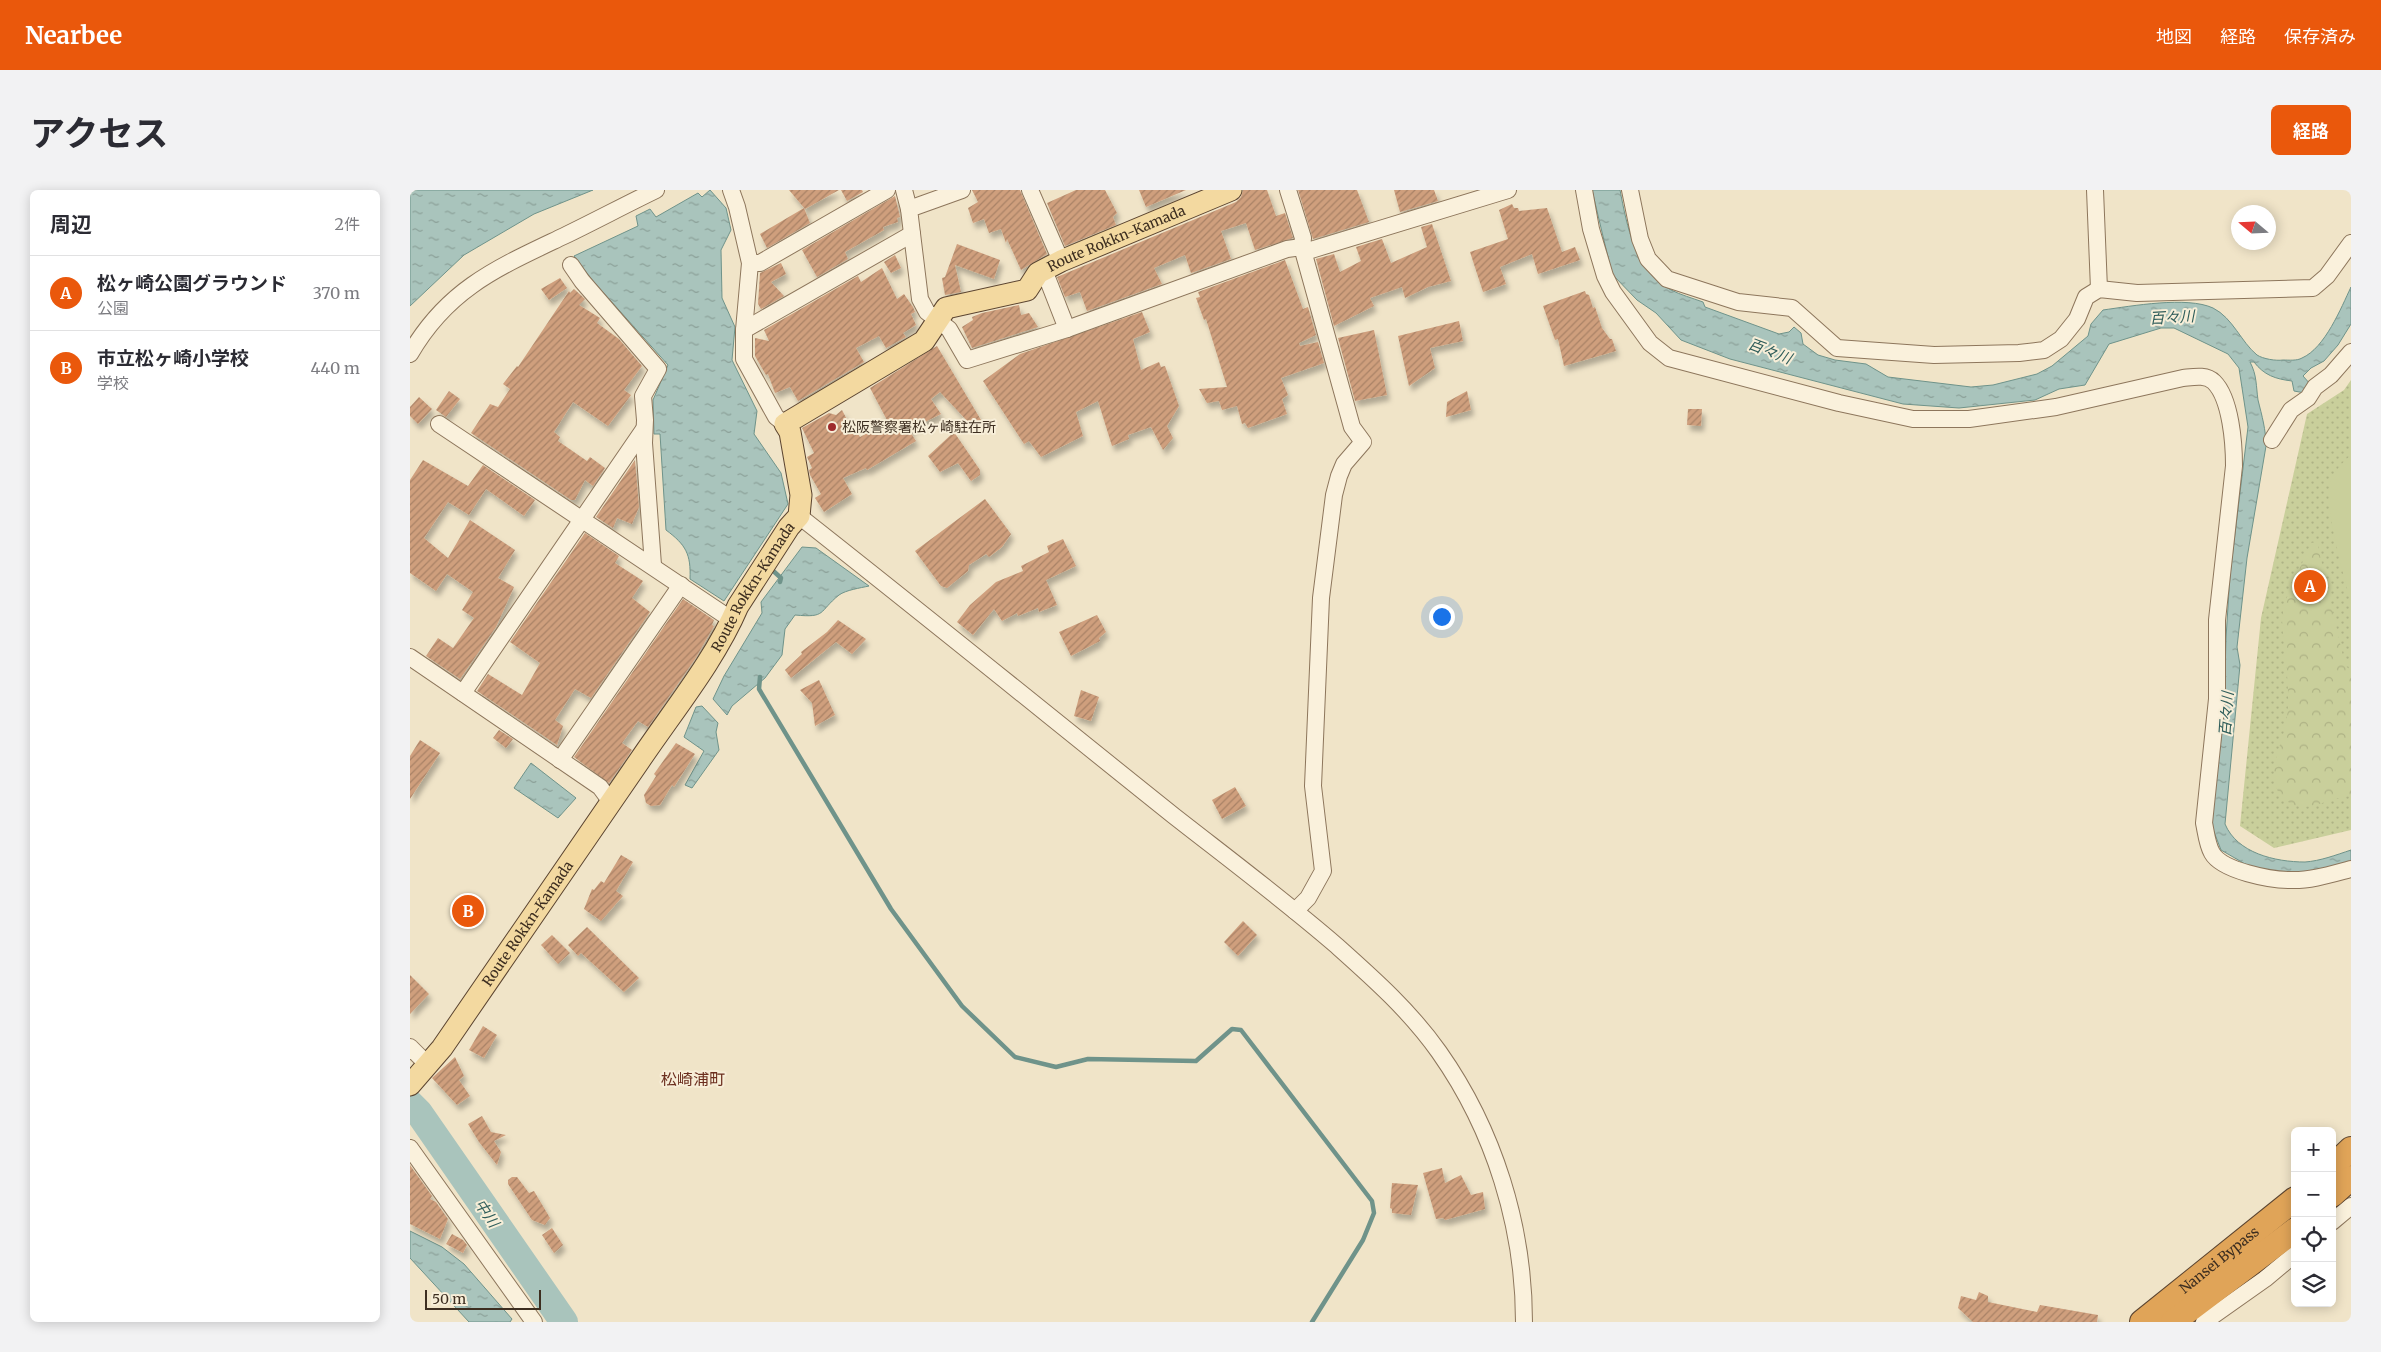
<!DOCTYPE html>
<html lang="ja">
<head>
<meta charset="utf-8">
<style>
	body { margin:0; font-family:Merriweather,"Noto Sans JP",serif; background:#f2f2f3; color:#2b2b33 }
	.controls { position:absolute; right:15px; bottom:15px; display:grid; overflow:hidden; border-radius:8px; box-shadow:0 2px 12px #0003 }
	.controls button { width:45px; height:45px; display:grid; place-items:center; padding:0; border:0; border-bottom:1px solid #e1e1e2; background:#fff; color:#2b2b33; font:25px sans-serif }
	.compass { position:absolute; left:1821px; top:15px; width:45px; height:45px; border-radius:50%; background:#fff; box-shadow:0 2px 12px #0003; rotate:289deg }
	.scale { position:absolute; left:15px; bottom:12px; width:116px; box-sizing:border-box; padding-left:5px; border:2px solid #3d2e20; border-top:0; font-size:14px; line-height:18px; white-space:nowrap; color:#3d2e20; -webkit-text-stroke:4px #f7eed8; paint-order:stroke }
	.you { position:absolute; left:1031px; top:426px; width:18px; height:18px; margin:-12px; border:4px solid #fff; border-radius:50%; background:#1a73e8; box-shadow:0 0 0 8px #1a73e833 }
	.badge { display:grid; place-items:center; width:32px; height:32px; border-radius:50%; background:#ea580c; color:#fff; font-size:16px; font-weight:700 }
	.pin { position:absolute; translate:-50% -50%; border:2px solid #fff; box-shadow:0 1px 5px #0006 }
	.list { margin:0; padding:0; list-style:none }
	h2 { display:flex; justify-content:space-between; align-items:center; height:65px; margin:0; padding:0 20px; font-size:21px }
	h2 small { font-size:16px; font-weight:400; color:#7c7c81 }
	.list li { display:grid; grid-template-columns:32px 1fr auto; gap:15px; align-items:center; box-sizing:border-box; height:75px; padding:0 20px; border-top:1px solid #e1e1e2 }
	.list b { display:block; font-size:19px; white-space:nowrap }
	.list p { margin:0; font-size:16px; white-space:nowrap; color:#7c7c81 }
	.list em { font-size:16px; font-style:normal; color:#7c7c81 }
	.icon { flex:none; width:28px; height:28px; fill:none; stroke:currentColor; stroke-width:2; stroke-linecap:round; stroke-linejoin:round }
	.map { position:relative; flex:none; width:1941px; height:1132px; overflow:hidden; border-radius:8px }
	header { display:flex; align-items:center; gap:30px; box-sizing:border-box; height:70px; padding:0 25px; background:#ea580c; color:#fff }
	header strong { font-size:24px }
	nav { display:flex; gap:28px; margin-inline-start:auto; font-size:18px }
	.intro { display:flex; align-items:center; justify-content:space-between; box-sizing:border-box; height:120px; padding:0 30px }
	h1 { margin:0; font-size:35px }
	.button { padding:12px 22px; border-radius:8px; background:#ea580c; color:#fff; font-size:18px; font-weight:700 }
	main { display:flex; gap:30px; padding:0 30px }
	aside { flex:1; background:#fff; border-radius:8px; box-shadow:0 2px 12px #0003 }
	.map>svg:first-child { display:block }
	.grass { fill:url(#grass-dots) }
	.forest { fill:url(#forest-crowns) }
	.garden { fill:#c9cf9b }
	.water { fill:url(#water-ripples); stroke:#6f938a }
	.lines { fill:none; stroke-linecap:round; stroke-linejoin:round }
	.stream { stroke:#6f938a; stroke-width:4.5 }
	.river { stroke:#a9c4bc; stroke-width:28 }
	.building { fill:url(#building-hatch); filter:url(#shadow) }
	.minor-casing { stroke:#8d765c; stroke-width:18 }
	.major-casing { stroke:#5b4430; stroke-width:23 }
	.highway-casing { stroke:#5b4430; stroke-width:26 }
	.minor { stroke:#faf1dc; stroke-width:16 }
	.major { stroke:#f3d9a0; stroke-width:21 }
	.highway { stroke:#e0a458; stroke-width:24 }
	.poi-dot { fill:#9e2a2b; stroke:#f7eed8; stroke-width:2 }
	.labels { text-anchor:middle; dominant-baseline:central; stroke-width:4; stroke-linejoin:round; paint-order:stroke }
	.street-label { font-size:14px; fill:#3d2e20; stroke:#f7eed8 }
	.poi-label { font-size:14px; fill:#3d2e20; stroke:#f7eed8; text-anchor:start }
	.water-label { font-size:15px; font-style:italic; fill:#2f5d5a; stroke:#f7eed8 }
	.quarter-label { font-size:16px; fill:#6b2e1e; stroke:#f7eed8 }
</style>
</head>
<body>
<header>
<strong>Nearbee</strong>
<nav><a>地図</a><a>経路</a><a>保存済み</a></nav>
</header>
<div class="intro"><h1>アクセス</h1><a class="button">経路</a></div>
<main>
<aside>
<h2>周辺<small>2件</small></h2>
<ul class="list">
<li><span class="badge">A</span><div><b>松ヶ崎公園グラウンド</b><p>公園</p></div><em>370 m</em></li>
<li><span class="badge">B</span><div><b>市立松ヶ崎小学校</b><p>学校</p></div><em>440 m</em></li>
</ul>
</aside>
<div class="map">
<svg width="1941" height="1132" viewBox="0 0 1941 1132">
	<defs>
		<pattern id="grass-dots" width="8" height="8" patternUnits="userSpaceOnUse" patternTransform="scale(1.25)"><rect width="8" height="8" fill="#c9cf9b"/><path d="M2 2h.1M6 6h.1" fill="none" stroke="#aeb285" stroke-width="1.8" stroke-linecap="round"/></pattern>
		<pattern id="forest-crowns" width="20" height="18" patternUnits="userSpaceOnUse" patternTransform="scale(1.25)"><rect width="20" height="18" fill="#c9cf9b"/><path d="M2 6a3 3 0 1 1 6 0M12 15a3 3 0 1 1 6 0" fill="none" stroke="#aeb285"/></pattern>
		<pattern id="water-ripples" width="26" height="14" patternUnits="userSpaceOnUse" patternTransform="scale(1.25)"><rect width="26" height="14" fill="#a9c4bc"/><path d="M2 4q2-2 4 0t4 0M15 11q2-2 4 0t4 0" fill="none" stroke="#8ba098"/></pattern>
		<pattern id="building-hatch" width="6" height="6" patternUnits="userSpaceOnUse" patternTransform="scale(1.25)"><rect width="6" height="6" fill="#cf9f7d"/><path d="M-1 1l2-2M0 6l6-6M5 7l2-2" fill="none" stroke="#a98266"/></pattern>
		<filter id="shadow"><feDropShadow dx="3" dy="5.5" stdDeviation="2.5" flood-color="#0004"/></filter>
	</defs>
	<rect width="100%" height="100%" fill="#f0e4c8"/>
	<path class="grass" d="M1941 190V640L1864 658 1830 636 1851 428 1897 224 1934 200Z"/>
	<path class="forest" d="M1907 352 1935 475 1941 481V606C1923 606 1899 623 1882 614 1875 611 1866 601 1865 594 1860 572 1875 548 1877 527 1881 496 1873 459 1872 428L1874 414 1901 353Z"/>
	<path class="garden" d="M1941 265V414C1935 389 1913 314 1920 293 1923 282 1933 272 1941 265Z"/>
	<g class="water">
		<path d="M0 0H183L124 24 54 65 0 116Z"/>
		<path d="M300 0 316 18 321 40 311 60 312 108 325 137 322 170 347 221 344 244 371 283 378 314 314 411 280 389C281 364 276 355 256 340L250 244H244L243 210 258 175 183 91 164 66 228 36 226 26 240 19 246 27 288 3 292 7Z"/>
		<path d="M1182 0H1210C1217 36 1225 81 1261 100 1271 105 1282 108 1293 112L1295 117 1369 144 1379 142 1384 137 1391 143 1393 154 1408 165 1425 170 1456 174 1478 187 1561 197 1583 195 1627 184 1642 176 1678 146 1681 134 1693 120C1722 116 1777 106 1803 118 1823 128 1831 152 1847 165 1853 169 1866 171 1873 170 1879 170 1887 171 1892 168 1915 158 1931 118 1941 97V134L1928 155 1914 171 1901 178 1893 186 1901 195 1895 203 1884 201 1882 191C1865 189 1854 185 1844 172H1840C1847 185 1846 196 1848 210 1852 226 1856 240 1856 256L1837 368 1827 457 1830 475 1815 634C1827 663 1865 672 1895 672 1910 671 1926 665 1941 660V673L1908 683 1864 682 1842 678 1811 660 1801 634 1814 523 1816 448 1820 385 1838 237 1829 178 1818 164 1764 138H1751L1699 154 1675 195 1649 199 1625 210 1549 218 1493 214 1320 169 1271 150 1246 123 1227 110 1202 84Z"/>
		<path d="M392 357 406 358 459 396C450 398 436 400 429 405 408 422 417 428 385 425L375 439 372 465 355 488 322 516 317 525 303 509 314 486 352 423 351 412Z"/>
		<path d="M292 516 308 533 306 542 309 560 282 598 275 595 294 561 274 547 286 517Z"/>
		<path d="M121 573 166 608 148 628 104 598Z"/>
		<path d="M0 1041 32 1057 54 1074 102 1129 100 1132H59L0 1068Z"/>
	</g>
	<g class="lines">
		<g class="stream">
			<path d="M359 377 371 388 370 392"/>
			<path d="M350 487 349 499 481 719 552 816 605 867 646 877 678 869 786 871 822 839 831 840 962 1011 964 1023 953 1050 902 1132"/>
		</g>
		<path class="river" d="M0 914 9 923 154 1132"/>
	</g>
	<g class="building">
		<path d="M379 0H429L395 19Z"/>
		<path d="M431 0H452L453 2 437 11Z"/>
		<path d="M562 0H610L637 64 611 80 597 49 596 53 591 39 579 43 574 29 563 33 558 18 568 12Z"/>
		<path d="M666 0H695L707 23 703 27 706 35 655 56 637 13Z"/>
		<path d="M729 0H776L736 17Z"/>
		<path d="M833 0H857L866 26 875 23 883 48 845 60 836 33 811 41 821 69 781 83 775 65 744 78 752 94 677 121 670 102 655 107 647 87 826 12 831 7Z"/>
		<path d="M888 0H947L959 32 903 49Z"/>
		<path d="M984 0H1024L1028 11 990 22Z"/>
		<path d="M485 6 490 27 487 28 488 32 473 37 474 40 435 62 438 69 407 87 392 60Z"/>
		<path d="M1102 14 1104 18H1108L1109 21 1137 18 1152 62 1165 57 1170 70 1128 84 1122 64 1090 77 1096 94 1073 102 1060 62 1098 49 1089 20Z"/>
		<path d="M394 18 400 33 357 58 350 44Z"/>
		<path d="M1022 34 1041 91 1018 97 995 108 992 97 960 108 964 116 924 136 906 69 924 64 930 82 951 71 946 57 972 49 981 73 1017 57 1011 37Z"/>
		<path d="M547 54 590 70 584 89 545 75 551 102 535 105 532 88 535 87Z"/>
		<path d="M485 65 491 78 481 83 474 72Z"/>
		<path d="M875 70 893 119 898 117 906 145 889 153 890 156 908 152 914 173 871 188 878 205 872 209 877 224 838 238 835 233 832 234 827 216 812 220 809 211 797 213 789 199 817 197 796 129 794 130 786 108 790 107 788 102Z"/>
		<path d="M371 73 376 84 361 92 374 106 351 119 348 114 350 83Z"/>
		<path d="M472 78 487 109 494 104 503 117 505 122 501 124 506 135 493 143 496 147 476 158 469 146 446 158 454 172 388 211 380 197 365 203 358 184 356 185 345 166V148L359 151 354 140 448 86 451 92Z"/>
		<path d="M150 88 157 98 139 110 131 99Z"/>
		<path d="M164 99 175 109 169 115 190 128 187 133 209 149 232 176 214 200 221 205 198 236 163 212 144 242 150 247 148 251 177 271 180 267 195 278 183 296 175 290 165 310H161L61 243 80 214 88 217 100 199 93 194 107 176 108 177 159 101 160 103Z"/>
		<path d="M1175 101 1176 104 1179 105 1183 118 1185 117 1192 138 1200 149H1202L1206 161 1154 176 1148 149 1145 150 1133 116Z"/>
		<path d="M609 115 611 125 619 123 628 137 562 158 552 137 563 130 562 127 572 123Z"/>
		<path d="M732 122 740 142 723 149 731 180 749 172 751 177 755 176 769 216 757 236 763 248 753 260 741 237 718 245 719 249 702 256 688 211 666 222 673 246 631 267 619 251 614 254 573 191 610 164Z"/>
		<path d="M1049 131 1053 151 1020 158 1025 178 999 196 988 146Z"/>
		<path d="M964 140 977 205 945 211 928 148Z"/>
		<path d="M527 156 571 230 561 235 530 202 521 209 531 224 499 240 506 251 457 280 456 278 433 288 442 304 414 322 405 308 411 304 400 285 399 280 402 278 397 267 404 263 392 238 419 223 426 225 432 220 445 245 448 244 450 247 478 232 460 198Z"/>
		<path d="M39 201 50 209 36 227 26 220Z"/>
		<path d="M1057 201 1061 220 1036 227 1037 212Z"/>
		<path d="M9 207 22 219 8 234 0 226V217Z"/>
		<path d="M1278 219H1292L1291 236 1277 235Z"/>
		<path d="M544 242 570 280V285L561 291 548 273 530 282 518 266Z"/>
		<path d="M13 270 58 296 73 275 125 310 114 326 76 299 59 325 38 312 14 348 38 368 60 330 105 360 88 388 104 397 86 437 50 489 16 466 28 448 43 458 64 428 52 420 63 402 37 384 26 401 0 383V290Z"/>
		<path d="M225 270 229 317 222 334 207 328 203 338 186 327Z"/>
		<path d="M575 309 601 344 592 357 579 367 576 364 559 375 558 381 537 398 531 396 505 361Z"/>
		<path d="M175 343 209 366 205 373 233 391 222 408 240 422 181 508 165 499 145 530 153 536 147 555 67 501 78 484 112 505 130 473 100 452Z"/>
		<path d="M653 349 666 376 636 390 647 415 629 422 628 418 608 426 607 423 592 431 584 419 563 445 547 432 560 415 586 392 613 381 611 376 639 362 637 356Z"/>
		<path d="M273 409 304 430 302 435 304 436 285 469 238 537 228 531 212 553 222 560 199 593 164 567Z"/>
		<path d="M687 425 696 442 689 448 690 451 661 466 649 442Z"/>
		<path d="M428 430 456 449 442 464 426 452 381 488 375 480 392 464 391 462 417 442Z"/>
		<path d="M409 490 425 525 405 536 402 513 390 500Z"/>
		<path d="M671 500 689 507 681 531 664 526Z"/>
		<path d="M89 540 103 549 96 558 83 548Z"/>
		<path d="M10 550 30 563 0 609V566Z"/>
		<path d="M266 553 285 564 264 597 262 595 250 615 241 616 236 613 234 605 246 586 244 584Z"/>
		<path d="M825 597 836 616 812 629 802 610Z"/>
		<path d="M211 665 223 672 206 701 213 706 191 731 174 719 182 699 184 700 191 691 194 693Z"/>
		<path d="M833 731 847 745 828 766 814 752Z"/>
		<path d="M177 737 229 788 214 802 171 763 168 766 158 755Z"/>
		<path d="M142 745 160 763 148 774 131 755Z"/>
		<path d="M0 785 19 804 0 824Z"/>
		<path d="M73 836 87 845 74 868 59 860Z"/>
		<path d="M45 867 54 886 49 890 60 906 47 915 22 888Z"/>
		<path d="M72 926 81 942 96 945 84 951 91 962 87 975 69 952 58 934Z"/>
		<path d="M0 975 22 1006 20 1009 26 1012 38 1029 30 1049 0 1034Z"/>
		<path d="M1032 978 1035 993 1051 985 1061 1005 1073 1002 1075 1019 1035 1030 1033 1028 1026 1029 1013 983Z"/>
		<path d="M102 987H107L119 1003 124 1001 140 1028 135 1035 122 1030 98 994V990Z"/>
		<path d="M982 993 1008 995 1001 1025 982 1023V1019L980 1018Z"/>
		<path d="M142 1038 153 1055 144 1063 132 1045Z"/>
		<path d="M42 1044 53 1050 57 1055 53 1063 36 1054Z"/>
		<path d="M1569 1102 1578 1106V1112L1627 1122 1630 1115 1688 1125 1687 1132H1563L1548 1118 1551 1106 1566 1110Z"/>
	</g>
	<g class="lines">
		<defs>
			<g id="minor">
				<path d="M321 0 327 17 340 73 334 140V169L366 227 375 234"/>
				<path d="M494 0 499 19"/>
				<path d="M552 0 499 19 510 109 517 122 539 139 557 170 657 139 877 59 892 57 901 60 1098 0"/>
				<path d="M620 0 651 71"/>
				<path d="M878 0 893 48 892 57 942 237 953 252 934 274 929 286 924 305 911 408 903 596 913 681 898 708 885 721"/>
				<path d="M1174 0 1181 39 1195 86 1203 102 1240 153 1259 168 1429 213 1503 229H1559L1646 217 1773 188C1783 187 1796 184 1804 192 1821 209 1824 254 1824 276L1807 430V509L1794 633C1796 642 1797 654 1802 663 1812 681 1861 690 1880 690 1900 691 1922 684 1941 679"/>
				<path d="M1220 0 1230 49 1238 69 1257 89 1328 112 1382 118 1427 158 1524 165 1609 163 1634 160 1651 149 1667 129 1676 107 1689 99 1727 103 1903 98 1917 86 1941 53"/>
				<path d="M1685 0 1689 99"/>
				<path d="M340 73H350L477 0"/>
				<path d="M161 75 172 91 248 179 233 206 235 230 234 253 243 375"/>
				<path d="M634 80 657 139"/>
				<path d="M334 140 502 44"/>
				<path d="M0 164C38 98 89 77 154 46 185 31 215 15 246 0"/>
				<path d="M29 234 322 430"/>
				<path d="M1862 250 1881 220 1898 208 1905 197 1921 185 1941 162"/>
				<path d="M389 326C515 425 639 526 764 626 819 669 875 711 927 756 964 789 1000 821 1029 862 1084 940 1114 1036 1114 1132"/>
				<path d="M0 467 190 597 201 612"/>
				<path d="M53 503 234 239"/>
				<path d="M150 570 271 395"/>
				<path d="M0 857 17 874"/>
				<path d="M0 958 124 1132"/>
				<path d="M1922 1032 1941 1016"/>
				<path d="M1794 1132 1855 1089 1885 1064"/>
			</g>
			<g id="major">
				<path id="s1" d="M0 895 32 858C98 762 164 666 230 570 263 521 305 470 328 416L379 337 389 326 391 305 380 242 375 234 514 151 536 118 617 100 628 83 651 71 821 0"/>
			</g>
			<g id="highway">
				<path d="M1922 977 1941 959"/>
				<path d="M1922 1005 1941 988"/>
				<path id="s2" d="M1732 1132 1885 1009"/>
				<path d="M1763 1132 1885 1040"/>
			</g>
		</defs>
		<use href="#minor" class="minor-casing"/>
		<use href="#major" class="major-casing"/>
		<use href="#highway" class="highway-casing"/>
		<use href="#minor" class="minor"/>
		<use href="#major" class="major"/>
		<use href="#highway" class="highway"/>
	</g>
	<circle class="poi-dot" cx="422" cy="237" r="5"/>
	<g class="labels">
		<g class="street-label">
			<text stroke="none"><textPath href="#s1" startOffset="1175">Route Rokkn-Kamada</textPath></text>
			<text stroke="none"><textPath href="#s1" startOffset="605">Route Rokkn-Kamada</textPath></text>
			<text stroke="none"><textPath href="#s1" startOffset="200">Route Rokkn-Kamada</textPath></text>
			<text stroke="none"><textPath href="#s2" startOffset="99">Nansei Bypass</textPath></text>
		</g>
		<g class="poi-label">
			<text x="432" y="237">松阪警察署松ヶ崎駐在所</text>
		</g>
		<g class="water-label">
			<text transform="translate(1762 127) rotate(-3)">百々川</text>
			<text transform="translate(1360 161) rotate(21)">百々川</text>
			<text transform="translate(1816 524) rotate(-86)">百々川</text>
			<text transform="translate(77 1023) rotate(55)">中川</text>
		</g>
		<g class="quarter-label">
			<text x="283" y="889">松崎浦町</text>
		</g>
	</g>
</svg>
<div class="controls">
<button>+</button>
<button>−</button>
<button><svg class="icon" aria-label="locate" viewBox="0 0 24 24"><circle cx="12" cy="12" r="6"/><path d="M12 2v4M12 18v4M2 12h4M18 12h4"/></svg></button>
<button><svg class="icon" aria-label="layers" viewBox="0 0 24 24"><path d="M12 4l9 5-9 5-9-5zM3 14l9 5 9-5"/></svg></button>
</div>
<svg class="compass" viewBox="-18 -18 36 36"><path d="M0-13l5 13h-10z" fill="#e53935"/><path d="M0 13l5-13h-10z" fill="#7c7c81"/></svg>
<div class="scale">50 m</div>
<div class="you"></div>
<div class="pin badge" style="left:1900px;top:396px">A</div>
<div class="pin badge" style="left:58px;top:721px">B</div>
</div>
</main>
</body>
</html>
